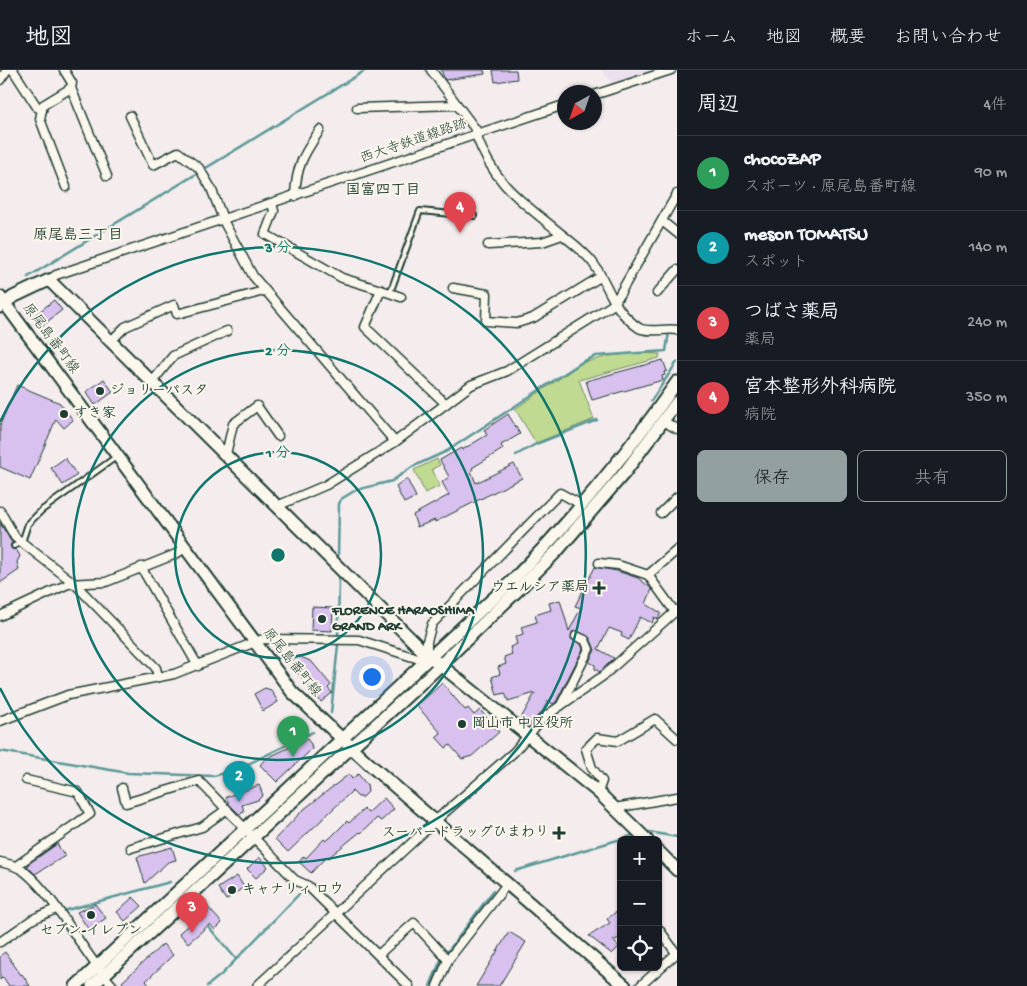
<!DOCTYPE html>
<html lang="ja">
<head>
<meta charset="utf-8">
<style>
	body { margin:0; font-family:"Gochi Hand","Klee One",sans-serif; background:#242831; color:#f1f3f6 }
	.controls { position:absolute; right:15px; bottom:15px; display:grid; overflow:hidden; border-radius:8px; box-shadow:0 1px 4px #0004 }
	.controls button { width:45px; height:45px; display:grid; place-items:center; padding:0; border:0; border-bottom:1px solid #363941; background:#171b24; color:#f1f3f6; font:25px sans-serif }
	.compass { position:absolute; left:557px; top:15px; width:45px; height:45px; border-radius:50%; background:#171b24; box-shadow:0 1px 4px #0004; rotate:220deg }
	.you { position:absolute; left:371px; top:606px; width:18px; height:18px; margin:-12px; border:4px solid #fff; border-radius:50%; background:#1a73e8; box-shadow:0 0 0 8px #1a73e833 }
	.badge { display:grid; place-items:center; width:32px; height:32px; border-radius:50%; background:#92a19f; color:#fff; font-size:16px; font-weight:700 }
	.pin { position:absolute; translate:-50% -41px; filter:drop-shadow(0 1px 2px #0008) }
	.pin::after { content:''; position:absolute; top:26px; width:18px; height:15px; background:inherit; clip-path:polygon(0 0,100% 0,50% 100%) }
	.list { margin:0; padding:0; list-style:none }
	h2 { display:flex; justify-content:space-between; align-items:center; height:65px; margin:0; padding:0 20px; font-size:21px }
	h2 small { font-size:16px; font-weight:400; color:#9ea1a6 }
	.list li { display:grid; grid-template-columns:32px 1fr auto; gap:15px; align-items:center; box-sizing:border-box; height:75px; padding:0 20px; border-top:1px solid #363941 }
	.list b { display:block; font-size:19px; white-space:nowrap }
	.list p { margin:0; font-size:16px; white-space:nowrap; color:#9ea1a6 }
	.list em { font-size:16px; font-style:normal; color:#9ea1a6 }
	.actions { display:flex; gap:10px; padding:15px 20px }
	.actions a { flex:1; padding:11px 0; border:1px solid #92a19f; border-radius:8px; text-align:center; font-size:18px; color:#92a19f }
	.actions .main { background:#92a19f; color:#111 }
	.icon { flex:none; width:28px; height:28px; fill:none; stroke:currentColor; stroke-width:2; stroke-linecap:round; stroke-linejoin:round }
	.map { position:relative; flex:none; width:677px; height:916px; overflow:hidden }
	header { display:flex; align-items:center; gap:30px; box-sizing:border-box; height:70px; padding:0 25px; background:#171b24; border-bottom:1px solid #363941 }
	header strong { font-size:24px }
	nav { display:flex; gap:28px; margin-inline-start:auto; font-size:18px }
	main { display:flex }
	aside { flex:1; background:#171b24 }
	.map>svg:first-child { display:block }
	.built { fill:#ecdfee }
	.green { fill:#c0da91; stroke:#708c62 }
	.lines { fill:none; stroke-linecap:round; stroke-linejoin:round }
	.stream { stroke:#5d9999; stroke-width:2.5 }
	.building { fill:#d8c0ef; stroke:#1f3d34 }
	.lane-casing { stroke:#1f3d34; stroke-width:8 }
	.street-casing { stroke:#1f3d34; stroke-width:11 }
	.secondary-casing { stroke:#1f3d34; stroke-width:15 }
	.lane { stroke:#fbf7ec; stroke-width:4 }
	.street { stroke:#fbf7ec; stroke-width:8 }
	.secondary { stroke:#fbf7ec; stroke-width:11 }
	.ring { fill:none; stroke:#0f766e; stroke-width:2.5 }
	.poi-dot { fill:#1f3d34; stroke:#fbf7ec; stroke-width:2 }
	.labels { text-anchor:middle; dominant-baseline:central; stroke-width:4; stroke-linejoin:round; paint-order:stroke }
	.street-label { font-size:14px; fill:#1f3d34; stroke:#fbf7ec }
	.poi-label { font-size:14px; font-weight:bold; fill:#1f3d34; stroke:#fbf7ec; text-anchor:start }
	.neighbourhood-label { font-size:15px; font-weight:bold; fill:#1f3d34; stroke:#fbf7ec }
	.centre { fill:#0f766e; stroke:#fbf7ec; stroke-width:2.5 }
	.ring-label { font-size:15px; text-anchor:middle; font-weight:bold; fill:#0f766e; stroke:#fbf7ec; stroke-width:4; stroke-linejoin:round; paint-order:stroke }
</style>
</head>
<body>
<header>
<strong>地図</strong>
<nav><a>ホーム</a><a>地図</a><a>概要</a><a>お問い合わせ</a></nav>
</header>
<main>
<div class="map">
<svg width="677" height="916" viewBox="0 0 677 916">
	<rect width="100%" height="100%" fill="#f4eced"/>
	<filter id="ink" filterUnits="userSpaceOnUse"><feTurbulence type="fractalNoise" baseFrequency=".02" numOctaves="2"/><feDisplacementMap in="SourceGraphic" scale="10" xChannelSelector="R" yChannelSelector="G"/><feConvolveMatrix kernelMatrix="1 2 1 2 8 2 1 2 1" color-interpolation-filters="sRGB"/></filter>
	<g filter="url(#ink)">
		<path class="built" d="M602 0H658L614 15Z"/>
		<g class="green">
			<path d="M637 283 660 284 659 288 579 310 594 349 536 373 515 339 582 293 609 286Z"/>
			<path d="M437 389 440 395 432 399 440 416 425 423 414 400Z"/>
		</g>
		<g class="lines">
			<g class="stream">
				<path d="M28 207 366 0"/>
				<path d="M651 331 677 292"/>
				<path d="M516 385 536 374 597 350"/>
				<path d="M338 487 339 434 341 429 356 420 392 411 412 397 447 381 582 292 596 286 666 281 669 262"/>
				<path d="M338 567 339 507"/>
				<path d="M331 643 338 575"/>
				<path d="M0 681 128 703 214 706 240 698 313 662"/>
				<path d="M649 762 677 767"/>
				<path d="M515 801 634 765"/>
				<path d="M193 838 200 847"/>
				<path d="M63 841 170 812"/>
				<path d="M336 849 345 858"/>
				<path d="M207 855 236 889"/>
				<path d="M1 867 13 858"/>
				<path d="M207 916 222 904 304 819 309 822"/>
				<path d="M430 916 440 892 493 821"/>
			</g>
		</g>
		<g class="building">
			<path d="M441 0H484L485 4 445 10Z"/>
			<path d="M493 0H516L517 9 495 12Z"/>
			<path d="M54 230 62 240 42 256 38 254 34 246Z"/>
			<path d="M663 290 667 301 664 302 665 305 662 306 663 310 592 330 586 311Z"/>
			<path d="M104 309 113 322 95 335 86 322Z"/>
			<path d="M17 315 60 333 73 350 64 358 56 349 30 410 0 397V355Z"/>
			<path d="M508 344 520 364 501 375 503 379 472 398 473 400 471 401 476 413 514 394 522 408 435 452V450L417 457 413 445 449 425 442 412 449 407 440 390 461 378 462 380 487 365 484 360Z"/>
			<path d="M65 388 77 405 63 415 51 398Z"/>
			<path d="M407 409 416 427 404 433 396 417Z"/>
			<path d="M0 453 12 473 11 478 16 479 20 486 17 492 19 500 0 513Z"/>
			<path d="M595 497 617 501 638 508 652 519 646 534 661 543 658 549 654 547 652 553 640 547 629 570 621 566 622 563 609 558 598 579 614 588 600 602 595 599V595L589 592 595 580 590 568 578 561 572 562 571 569 581 574 583 579 556 632 553 634 548 631 542 642 528 655 520 650 535 623 508 631 505 623 497 625 492 607 500 604 498 597 506 594 504 587 512 584 510 577 517 574 515 567 523 564 521 557 537 552 535 545 551 540 549 533 560 530 569 561 581 538 575 536Z"/>
			<path d="M312 537 333 538 332 561 311 560Z"/>
			<path d="M299 586 312 592 331 615 328 618 332 623 321 632 290 593Z"/>
			<path d="M442 613 465 640 468 638 474 645 480 640 499 662 472 686 462 689 450 675 446 678 436 667 441 663 417 636Z"/>
			<path d="M265 618 271 620 278 632 263 641 254 624Z"/>
			<path d="M307 669 311 674 312 679 277 712 260 695 265 689Z"/>
			<path d="M349 704 352 709 358 704 367 715 368 722 363 727H358L352 721 288 782 275 769 303 740Z"/>
			<path d="M259 715 263 725 258 730 242 735 244 741 240 745 229 734 226 727Z"/>
			<path d="M384 728 394 739 381 751 377 748 361 763 360 762 328 788 326 787 311 803 299 792 304 786 306 788 324 769 326 771 330 768 347 751 349 753 364 739 368 743Z"/>
			<path d="M57 774 65 786 35 804 28 797 27 795Z"/>
			<path d="M172 777 176 790 168 792 145 813 137 787Z"/>
			<path d="M259 787 268 797 256 808 247 799Z"/>
			<path d="M237 806 244 817 226 830 218 818Z"/>
			<path d="M133 827 142 836 125 851 117 842Z"/>
			<path d="M95 834 106 848 89 860 77 842Z"/>
			<path d="M205 834 222 853 215 860 210 854 188 873 179 863 201 844 197 840Z"/>
			<path d="M621 838V868L613 870 619 877 612 884 589 866 610 853 607 849Z"/>
			<path d="M509 862 526 872 499 916H476Z"/>
			<path d="M163 874 173 885 146 911 150 916H125L122 912Z"/>
			<path d="M5 882 21 905 22 904 30 916H9L3 907 0 910V886Z"/>
		</g>
		<g class="lines">
			<defs>
				<g id="lane">
					<path d="M390 223 420 141 474 146"/>
					<path d="M14 476 22 472 28 454 42 440 116 387"/>
				</g>
				<g id="street">
					<path d="M13 0 37 37 42 40"/>
					<path d="M64 0 72 13 71 18 107 106"/>
					<path d="M431 0 479 64"/>
					<path d="M0 10 7 0"/>
					<path d="M594 25 671 0"/>
					<path d="M357 38 457 35"/>
					<path d="M130 46 153 95 178 82 199 98 211 118 225 154 253 206 395 372"/>
					<path d="M476 65C494 114 520 130 559 162 571 172 584 181 593 193 610 216 611 239 639 258 648 263 667 258 677 260"/>
					<path d="M66 117 40 49 43 35 71 18"/>
					<path d="M295 126C296 96 304 84 320 60"/>
					<path d="M272 133 274 141 265 164 342 208 381 220"/>
					<path d="M662 151 677 163"/>
					<path d="M488 175 542 172 562 165"/>
					<path d="M49 210 56 205 564 35"/>
					<path d="M453 218 487 224 486 251 517 253 533 248 600 207"/>
					<path d="M657 223 677 200"/>
					<path d="M401 227 381 220 365 257 446 334"/>
					<path d="M112 270 125 257 174 235 177 244 264 221"/>
					<path d="M153 311 173 286 227 261"/>
					<path d="M663 351 677 359"/>
					<path d="M226 384 233 354 257 336 278 366"/>
					<path d="M277 436 326 415 395 372 471 315 507 301 614 234 677 124"/>
					<path d="M0 441 15 467 74 513 156 598 158 607"/>
					<path d="M661 443 677 427"/>
					<path d="M599 493 618 495 648 505 675 542"/>
					<path d="M141 497 198 596"/>
					<path d="M648 505 677 480"/>
					<path d="M0 546 68 514 106 512 176 484 186 477"/>
					<path d="M561 635 589 579 585 570 576 566"/>
					<path d="M0 651 68 625 174 604 263 569 359 570 416 588 427 584V571L432 554 552 431 560 423 582 435"/>
					<path d="M122 718 126 733 199 711 295 810 308 816 409 916"/>
					<path d="M598 722 602 711 592 698 586 679 597 668 618 671 655 649 677 669"/>
					<path d="M615 738 677 727"/>
					<path d="M131 778 202 757 227 739"/>
					<path d="M0 792C9 794 18 796 25 802 58 829 82 883 113 916"/>
					<path d="M16 796 90 744 78 722 26 710"/>
					<path d="M658 858 676 883"/>
					<path d="M0 872 33 849 56 839"/>
					<path d="M379 884 414 853 448 890"/>
					<path d="M257 916 444 743 514 682 543 648 603 606 677 540"/>
					<path d="M437 916 448 890 507 814"/>
					<path d="M640 916 677 883"/>
				</g>
				<g id="secondary">
					<path d="M0 227 292 622 368 693 625 916"/>
					<path d="M0 237 13 227 49 210 423 581 598 722 647 770"/>
					<path d="M658 781 677 800"/>
					<path d="M76 916 511 512C572 450 627 384 677 312"/>
					<path d="M92 916 432 603 518 520 558 480 625 402 677 332"/>
				</g>
			</defs>
			<use href="#lane" class="lane-casing"/>
			<use href="#street" class="street-casing"/>
			<use href="#secondary" class="secondary-casing"/>
			<use href="#lane" class="lane"/>
			<use href="#street" class="street"/>
			<use href="#secondary" class="secondary"/>
		</g>
	</g>
	<g class="ring">
		<circle cx="278" cy="485" r="103"/>
		<circle cx="278" cy="485" r="205"/>
		<path d="M0 352A308 308 0 1 1 0 618"/>
	</g>
	<g class="poi-dot">
		<circle cx="100" cy="321" r="5"/>
		<circle cx="64" cy="344" r="5"/>
		<path d="M596.5 510.5h5v5h5v5h-5v5h-5v-5h-5v-5h5z"/>
		<circle cx="322" cy="549" r="5"/>
		<circle cx="462" cy="654" r="5"/>
		<path d="M556.5 755.5h5v5h5v5h-5v5h-5v-5h-5v-5h5z"/>
		<circle cx="232" cy="820" r="5"/>
		<circle cx="91" cy="845" r="5"/>
	</g>
	<g class="labels">
		<g class="street-label">
			<text transform="translate(414 72) rotate(-19)">西大寺鉄道線路跡</text>
			<text transform="translate(50 269) rotate(53)">原尾島番町線</text>
			<text transform="translate(291 593) rotate(51)">原尾島番町線</text>
		</g>
		<g class="poi-label">
			<text x="110" y="321">ジョリーパスタ</text>
			<text x="74" y="344">すき家</text>
			<text x="589" y="518" text-anchor="end">ウエルシア薬局</text>
			<text x="332" y="541">FLORENCE HARAOSHIMA<tspan x="332" dy="16">GRAND ARK</tspan></text>
			<text x="472" y="654">岡山市 中区役所</text>
			<text x="549" y="763" text-anchor="end">スーパードラッグひまわり</text>
			<text x="242" y="820">キャナリィ ロウ</text>
			<text x="91" y="861" text-anchor="middle">セブン-イレブン</text>
		</g>
		<g class="neighbourhood-label">
			<text x="383" y="121">国富四丁目</text>
			<text x="78" y="166">原尾島三丁目</text>
		</g>
	</g>
	<circle cx="278" cy="485" r="8" class="centre"/>
	<g class="ring-label">
		<text x="278" y="182">3 分</text>
		<text x="278" y="285">2 分</text>
		<text x="278" y="387">1 分</text>
	</g>
</svg>
<div class="controls">
<button>+</button>
<button>−</button>
<button><svg class="icon" aria-label="locate" viewBox="0 0 24 24"><circle cx="12" cy="12" r="6"/><path d="M12 2v4M12 18v4M2 12h4M18 12h4"/></svg></button>
</div>
<svg class="compass" viewBox="-18 -18 36 36"><path d="M0-13l5 13h-10z" fill="#e53935"/><path d="M0 13l5-13h-10z" fill="#9ea1a6"/></svg>
<div class="you"></div>
<div class="pin badge" style="left:293px;top:687px;background:#2e9e5b">1</div>
<div class="pin badge" style="left:239px;top:732px;background:#0f9aa8">2</div>
<div class="pin badge" style="left:192px;top:863px;background:#e0444e">3</div>
<div class="pin badge" style="left:460px;top:163px;background:#e0444e">4</div>
</div>
<aside>
<h2>周辺<small>4件</small></h2>
<ul class="list">
<li><span class="badge" style="background:#2e9e5b">1</span><div><b>chocoZAP</b><p>スポーツ · 原尾島番町線</p></div><em>90 m</em></li>
<li><span class="badge" style="background:#0f9aa8">2</span><div><b>meson TOMATSU</b><p>スポット</p></div><em>140 m</em></li>
<li><span class="badge" style="background:#e0444e">3</span><div><b>つばさ薬局</b><p>薬局</p></div><em>240 m</em></li>
<li><span class="badge" style="background:#e0444e">4</span><div><b>宮本整形外科病院</b><p>病院</p></div><em>350 m</em></li>
</ul>
<div class="actions"><a class="main">保存</a><a>共有</a></div>
</aside>
</main>
</body>
</html>
